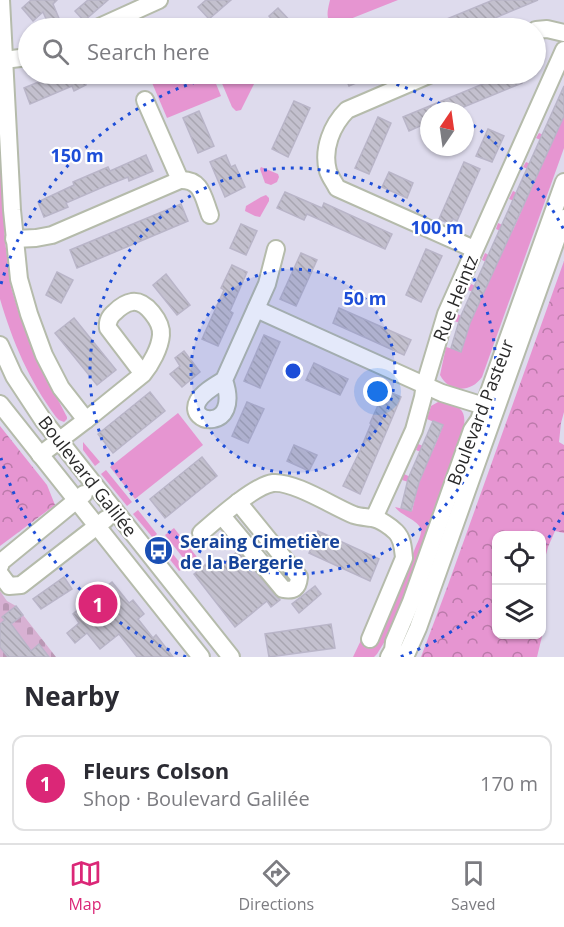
<!DOCTYPE html>
<html lang="en">
<head>
<meta charset="utf-8">
<style>
	body { margin:0; font-family:"Open Sans",sans-serif; background:#f7f7f7; color:#2b2b33 }
	.controls { position:absolute; right:18px; bottom:18px; display:grid; overflow:hidden; border-radius:12px; box-shadow:0 2px 4px #0004 }
	.controls button { width:54px; height:54px; display:grid; place-items:center; padding:0; border:0; border-bottom:2px solid #e1e1e2; background:#fff; color:#2b2b33; font:30px sans-serif }
	.compass { position:absolute; left:420px; top:102px; width:54px; height:54px; border-radius:50%; background:#fff; box-shadow:0 2px 4px #0004; rotate:13deg }
	.you { position:absolute; left:378px; top:392px; width:21px; height:21px; margin:-15px; border:4px solid #fff; border-radius:50%; background:#1a73e8; box-shadow:0 0 0 9px #1a73e833 }
	.badge { display:grid; place-items:center; width:39px; height:39px; border-radius:50%; background:#db2777; color:#fff; font-size:20px; font-weight:700 }
	.pin { position:absolute; translate:-50% -50%; border:3px solid #fff; box-shadow:0 2px 6px #0006 }
	.list { margin:0; padding:0; list-style:none }
	h2 { display:flex; justify-content:space-between; align-items:center; height:78px; margin:0; padding:0 24px; font-size:26px }
	h2 small { font-size:20px; font-weight:400; color:#7c7c81 }
	.list li { display:grid; grid-template-columns:39px 1fr auto; gap:18px; align-items:center; box-sizing:border-box; height:96px; margin:0 12px 12px; padding:0 12px; border:2px solid #e1e1e2; border-radius:12px }
	.list b { display:block; font-size:22px; white-space:nowrap }
	.list p { margin:0; font-size:20px; white-space:nowrap; color:#7c7c81 }
	.list em { font-size:20px; font-style:normal; color:#7c7c81 }
	.icon { flex:none; width:33px; height:33px; fill:none; stroke:currentColor; stroke-width:2; stroke-linecap:round; stroke-linejoin:round }
	.map { position:relative; flex:none; width:564px; height:657px; overflow:hidden }
	.search { position:absolute; background:#fff; box-shadow:0 2px 4px #0004; left:18px; right:18px; top:18px; height:66px; display:flex; align-items:center; gap:15px; box-sizing:border-box; padding:0 21px; border-radius:33px; color:#7c7c81; font-size:22px }
	.sheet { height:186px; background:#fff }
	nav { display:flex; justify-content:space-around; align-items:center; box-sizing:border-box; height:84px; border-top:2px solid #e1e1e2; background:#fff; font-size:16px; color:#7c7c81 }
	nav a { display:grid; justify-items:center; gap:3px }
	nav .on { color:#db2777 }
	.map>svg:first-child { display:block }
	.grass { fill:#e695d1 }
	.forest { fill:url(#forest-crowns) }
	.cemetery { fill:url(#cemetery-stones) }
	.building { fill:url(#building-back-hatch); stroke:#b9b5c8; stroke-width:1.5 }
	.lines { fill:none; stroke-linecap:round; stroke-linejoin:round }
	.minor-casing { stroke:#b5bbab; stroke-width:20 }
	.minor { stroke:#fff; stroke-width:16 }
	.ring { fill:none; stroke:#1d4ed8; stroke-width:3; stroke-dasharray:3 6 }
	.labels { text-anchor:middle; dominant-baseline:central; stroke-width:4.5; stroke-linejoin:round; paint-order:stroke }
	.street-label { font-size:18px; fill:#2a2a2a; stroke:#fff }
	.transit-label { font-size:18px; font-weight:bold; fill:#164399; stroke:#fff; text-anchor:start }
	.centre { fill:#1d4ed8; stroke:#fff; stroke-width:3 }
	.ring-label { font-size:18px; text-anchor:middle; font-weight:bold; fill:#1d4ed8; stroke:#fff; stroke-width:4.5; stroke-linejoin:round; paint-order:stroke }
</style>
</head>
<body>
<div class="map">
<svg width="564" height="657" viewBox="0 0 564 657">
	<defs>
		<pattern id="forest-crowns" width="20" height="18" patternUnits="userSpaceOnUse" patternTransform="scale(1.5)"><rect width="20" height="18" fill="#e695d1"/><path d="M2 6a3 3 0 1 1 6 0M12 15a3 3 0 1 1 6 0" fill="none" stroke="#bb7aaa"/></pattern>
		<pattern id="cemetery-stones" width="16" height="16" patternUnits="userSpaceOnUse" patternTransform="scale(1.5)"><rect width="16" height="16" fill="#d8b1d3"/><path d="M2 7V4a2 2 0 0 1 4 0v3zM10 15v-3a2 2 0 0 1 4 0v3z" fill="#ba98b5"/></pattern>
		<pattern id="building-back-hatch" width="6" height="6" patternUnits="userSpaceOnUse" patternTransform="scale(1.5)"><rect width="6" height="6" fill="#c3c0ce"/><path d="M-1 5l2 2M0 0l6 6M5-1l2 2" fill="none" stroke="#a8a5b1"/></pattern>
	</defs>
	<rect width="100%" height="100%" fill="#dedbed"/>
	<g class="grass">
		<path d="M330 0H398L335 25C324 21 328 9 330 0Z"/>
		<path d="M161 74H212L221 96 167 118 150 78Z"/>
		<path d="M218 74H258V76L241 110 236 111 232 107Z"/>
		<path d="M281 74H315L313 81 308 84Z"/>
		<path d="M564 116V148L482 377C471 393 449 393 440 375L446 347 461 351 469 326 454 321 457 314 471 320 482 296 468 290 471 284 485 290 495 266 482 260 485 253 498 260 509 235 496 229 498 223 513 230 524 205 509 199 513 191 527 197 538 174 523 167 526 162 540 168 551 145 536 138 539 133 553 139Z"/>
		<path d="M0 147 5 241 11 287 18 310 34 354 67 417V419L64 422 59 420 56 417C29 380 13 343 0 299Z"/>
		<path d="M261 167 278 174 279 177 277 182 271 185 265 183 260 169Z"/>
		<path d="M266 195 269 198V201L260 217 255 216 245 211 246 206 261 197Z"/>
		<path d="M445 401C460 407 466 410 464 426L396 618 385 641 377 654 374 657H353L362 638 377 643 416 546C418 542 421 535 421 531 421 521 401 516 395 507L412 511 418 485 402 480 404 474 419 481 430 456 416 450 418 444 433 450 443 426 427 419 431 406 438 402Z"/>
		<path d="M178 413 203 445 135 499 110 467Z"/>
		<path d="M83 442 100 462 95 466 83 450Z"/>
		<path d="M106 470 132 502 127 506 101 474Z"/>
		<path d="M138 510 157 534 153 538 133 514Z"/>
		<path d="M174 528 197 557 188 564 165 535Z"/>
		<path d="M161 539 184 568 179 571 156 542Z"/>
	</g>
	<g class="forest">
		<path d="M564 261V412L561 423 559 442 564 445V533L555 531 548 547 542 570V536H496V634H542V603L545 624 537 657H421L448 585Z"/>
		<path d="M0 426 47 485 55 505 0 546Z"/>
	</g>
	<path class="cemetery" d="M0 591 7 601 16 606 56 657H0Z"/>
	<g class="building">
		<path d="M31 0H57L53 4 63 28H50L43 12 33 21 22 8Z"/>
		<path d="M88 0H108L84 21 75 11Z"/>
		<path d="M206 0H231L209 19 198 7Z"/>
		<path d="M493 0H538L471 28H425Z"/>
		<path d="M278 8 292 23 285 28H265L273 21 269 16Z"/>
		<path d="M58 74H82L86 85 74 91 72 86 30 104 24 88Z"/>
		<path d="M344 74H377L349 86Z"/>
		<path d="M507 74H518L522 83 454 111H429V122L409 131 403 117Z"/>
		<path d="M564 86V116L470 323 461 352 451 348 460 318Z"/>
		<path d="M294 101 310 108 288 157 272 149Z"/>
		<path d="M199 111 214 146 198 153 183 118Z"/>
		<path d="M378 117 391 123 369 174 355 168Z"/>
		<path d="M488 129 504 136 492 162 476 156Z"/>
		<path d="M146 155 153 171 129 181 128 177 103 187 66 203 68 207 44 217 38 202 74 185 73 182 108 167 110 171Z"/>
		<path d="M226 155 231 167 235 165 245 187 225 197 210 162Z"/>
		<path d="M464 162 480 169 457 221 453 219 450 224 439 219Z"/>
		<path d="M389 172 413 183 407 198 382 187Z"/>
		<path d="M285 192 322 208 324 203 392 234 385 249 307 214 304 220 277 208Z"/>
		<path d="M181 204 188 221 77 268 70 250Z"/>
		<path d="M241 224 257 231 246 255 230 248Z"/>
		<path d="M426 249 442 256 421 302 406 295Z"/>
		<path d="M301 253 317 260 296 306 280 299Z"/>
		<path d="M232 265 247 272 230 311 233 313 218 346 202 339 224 290 221 288Z"/>
		<path d="M57 272 73 280 61 303 46 295Z"/>
		<path d="M166 274 190 305 177 315 153 285Z"/>
		<path d="M339 308 411 340 404 355 333 323Z"/>
		<path d="M74 318 116 370 97 385 55 333Z"/>
		<path d="M264 335 280 342 260 388 244 381Z"/>
		<path d="M184 351 200 372 182 387 170 374 180 366 175 358Z"/>
		<path d="M314 363 348 379 340 395 306 380Z"/>
		<path d="M385 390 401 397 360 494 343 486 359 453 371 424 370 423Z"/>
		<path d="M150 392 165 411 113 453 98 434Z"/>
		<path d="M247 402 264 409 248 443 232 436Z"/>
		<path d="M433 421 443 425 419 482 411 511 401 508 408 479Z"/>
		<path d="M294 445 317 455 309 471 287 461Z"/>
		<path d="M202 457 217 476 165 518 150 499Z"/>
		<path d="M318 531 379 559 370 581 309 553Z"/>
		<path d="M238 551 280 600 271 607 267 601 235 627 194 574 212 559 219 567Z"/>
		<path d="M64 577 72 589 41 609 33 599Z"/>
		<path d="M112 582 129 603 133 600 144 614 138 619 153 638 156 635 173 657H137L119 634 100 649 87 633 75 643 67 633 79 623 73 614 82 606 78 603 99 586 102 590Z"/>
		<path d="M315 586 321 594 299 613 292 604Z"/>
		<path d="M16 606 23 615 11 624 31 651 39 644 49 657H8L0 647V624L5 620 2 617Z"/>
		<path d="M331 624 335 648 269 657 265 634Z"/>
	</g>
	<g class="lines">
		<defs>
			<g id="minor">
				<path d="M1 0 12 210 19 279 29 314 44 355 61 388 86 420 40 455"/>
				<path d="M97 28 159 0"/>
				<path d="M536 30 547 29 564 33"/>
				<path d="M4 60 28 57"/>
				<path d="M431 74 347 110C332 125 322 149 328 171 330 177 334 182 337 188L474 249"/>
				<path d="M180 180C202 179 203 197 210 215"/>
				<path d="M14 239 36 238 52 235 180 180 145 100"/>
				<path d="M256 309 442 393 484 406"/>
				<path d="M0 345 14 376 43 420 231 657"/>
				<path d="M224 380C216 385 203 392 198 401 185 425 242 432 224 380L267 284 276 249"/>
				<path d="M0 404 201 657"/>
				<path d="M86 420 143 374C151 364 160 348 161 335 162 322 146 300 132 302 126 303 119 308 115 312 110 316 107 321 108 328L143 374"/>
				<path d="M222 516 283 589C294 591 298 588 299 577L238 502"/>
				<path d="M374 518 414 430 423 397 425 384 446 314 564 50"/>
				<path d="M201 533C216 520 255 485 273 483 294 481 334 507 354 515 360 517 366 517 372 518 380 519 391 527 396 532 403 539 403 549 404 558L370 639"/>
				<path d="M0 566 1 562 84 494"/>
				<path d="M0 574 9 586 21 585 106 519"/>
				<path d="M389 657 393 650 394 642 411 602 472 430 479 420 564 182"/>
				<path d="M405 657 418 628 564 218"/>
			</g>
		</defs>
		<use href="#minor" class="minor-casing"/>
		<use href="#minor" class="minor"/>
	</g>
	<circle cx="293" cy="371" r="102" fill="#1d4ed8" fill-opacity=".12"/>
	<g class="ring">
		<circle cx="293" cy="371" r="102"/>
		<circle cx="293" cy="371" r="203"/>
		<path d="M564 512A305 305 0 0 1 543 546M495 599A305 305 0 0 1 400 657M186 657A305 305 0 0 1 1 458M1 284A305 305 0 0 1 224 74M362 74A305 305 0 0 1 452 111M466 120A305 305 0 0 1 564 230"/>
	</g>
	<defs>
		<symbol id="bus-disc" viewBox="-11 -11 22 22"><circle r="9.5" fill="#1a4fb4" stroke="#fff"/><path d="M-5-6H5V4H4V6H2V4H-2V6H-4V4H-5ZM-3.5-4V0h7V-4ZM-3.5 1.2v1.5H-2V1.2ZM2 1.2v1.5H3.5V1.2Z" fill="#fff"/></symbol>
	</defs>
	<g fill-rule="evenodd">
		<use href="#bus-disc" x="142" y="534" width="33" height="33"/>
	</g>
	<g class="labels">
		<g class="street-label">
			<text transform="translate(455 298) rotate(-68)">Rue Heintz</text>
			<text transform="translate(480 412) rotate(-69)">Boulevard Pasteur</text>
			<text transform="translate(88 476) rotate(52)">Boulevard Galilée</text>
		</g>
		<g class="transit-label">
			<text x="180" y="541">Seraing Cimetière<tspan x="180" dy="21">de la Bergerie</tspan></text>
		</g>
	</g>
	<circle cx="293" cy="371" r="9" class="centre"/>
	<g class="ring-label">
		<text x="77" y="162">150 m</text>
		<text x="437" y="234">100 m</text>
		<text x="365" y="305">50 m</text>
	</g>
</svg>
<div class="controls">
<button><svg class="icon" aria-label="locate" viewBox="0 0 24 24"><circle cx="12" cy="12" r="6"/><path d="M12 2v4M12 18v4M2 12h4M18 12h4"/></svg></button>
<button><svg class="icon" aria-label="layers" viewBox="0 0 24 24"><path d="M12 4l9 5-9 5-9-5zM3 14l9 5 9-5"/></svg></button>
</div>
<svg class="compass" viewBox="-18 -18 36 36"><path d="M0-13l5 13h-10z" fill="#e53935"/><path d="M0 13l5-13h-10z" fill="#7c7c81"/></svg>
<div class="you"></div>
<div class="pin badge" style="left:98px;top:604px">1</div>
<div class="search"><svg class="icon" aria-label="search" viewBox="0 0 24 24"><circle cx="10" cy="10" r="6"/><path d="M15 15l6 6"/></svg>Search here</div>
</div>
<section class="sheet">
<h2>Nearby<small></small></h2>
<ul class="list">
<li><span class="badge">1</span><div><b>Fleurs Colson</b><p>Shop · Boulevard Galilée</p></div><em>170 m</em></li>
</ul>
</section>
<nav>
<a class="on"><svg class="icon" aria-label="map" viewBox="0 0 24 24"><path d="M3 6l6-2 6 2 6-2v14l-6 2-6-2-6 2zM9 4v14M15 6v14"/></svg>Map</a>
<a><svg class="icon" aria-label="directions" viewBox="0 0 24 24"><path d="M12 3l9 9-9 9-9-9zM9 14v-3h6M13 9l2 2-2 2"/></svg>Directions</a>
<a><svg class="icon" aria-label="saved" viewBox="0 0 24 24"><path d="M7 4h10v16l-5-4-5 4z"/></svg>Saved</a>
</nav>
</body>
</html>
